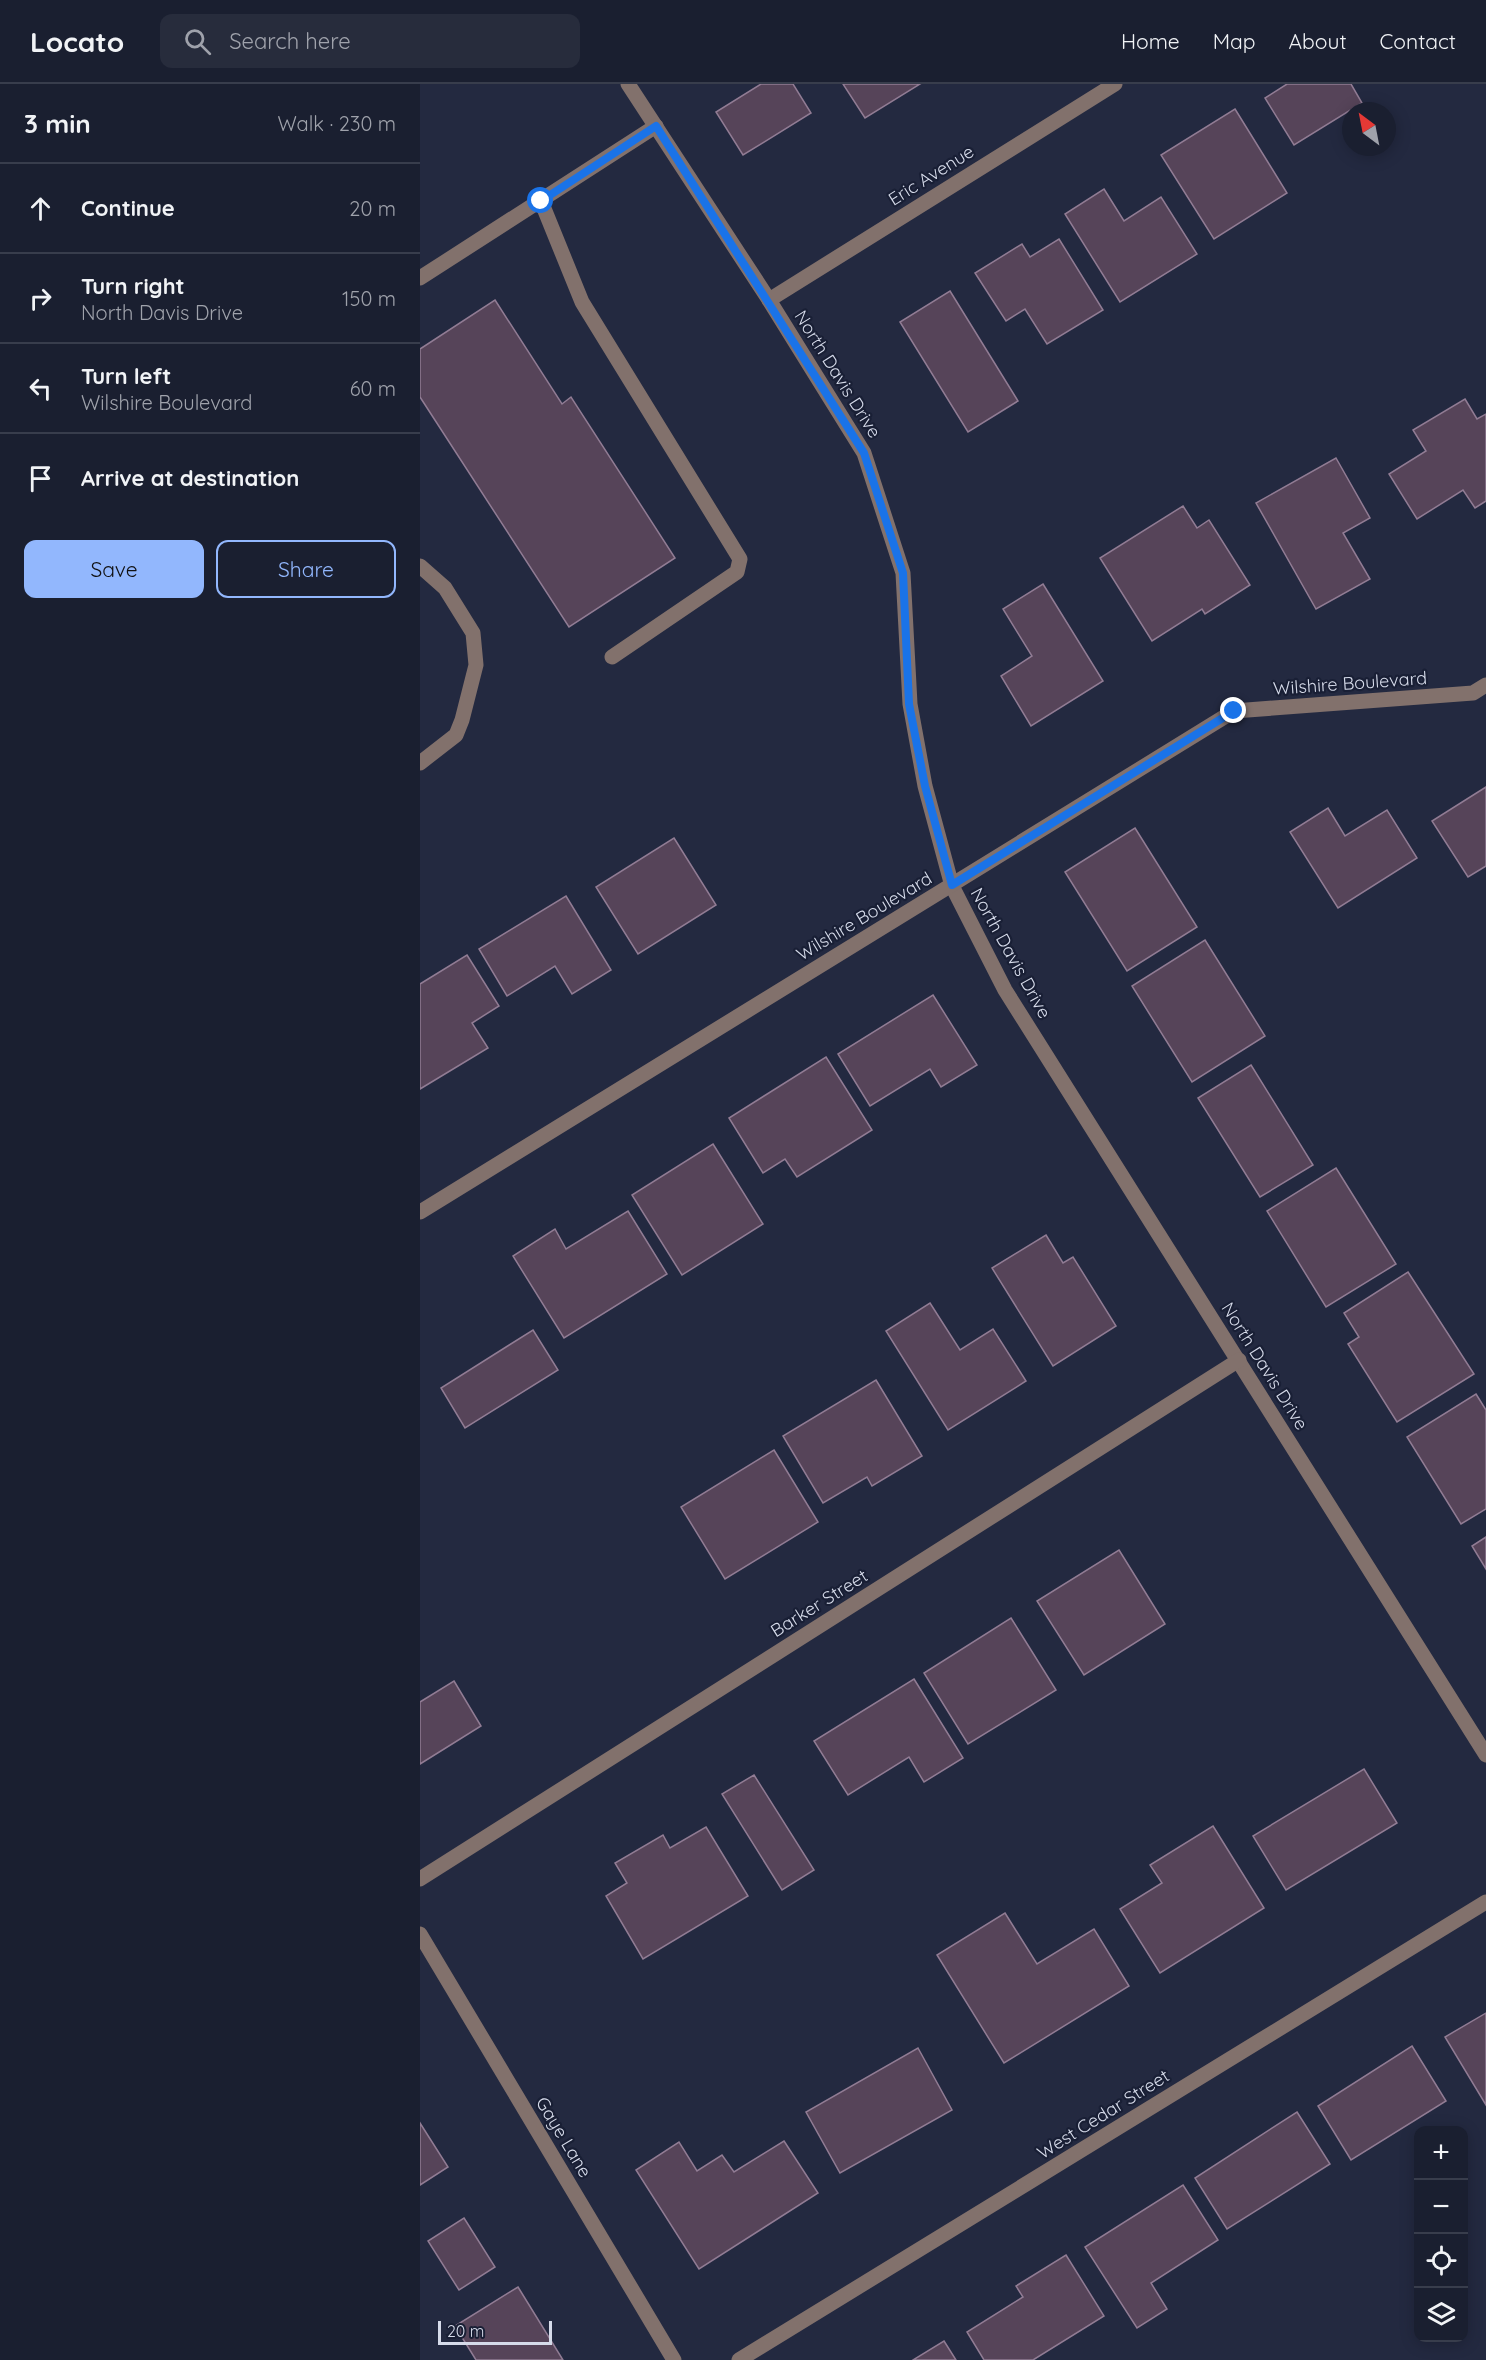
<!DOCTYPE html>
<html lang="en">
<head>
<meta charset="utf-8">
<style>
	body { margin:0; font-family:Quicksand,sans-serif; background:#272c3c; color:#f1f3f6 }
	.controls { position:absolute; right:18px; bottom:18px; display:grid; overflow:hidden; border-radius:12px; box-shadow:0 3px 15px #0003 }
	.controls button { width:54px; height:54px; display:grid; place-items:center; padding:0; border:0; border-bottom:2px solid #383d4c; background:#1a1f30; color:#f1f3f6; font:30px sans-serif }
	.compass { position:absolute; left:922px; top:18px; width:54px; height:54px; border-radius:50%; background:#1a1f30; box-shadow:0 3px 15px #0003; rotate:328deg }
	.scale { position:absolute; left:18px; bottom:15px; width:114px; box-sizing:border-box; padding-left:6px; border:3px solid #d6dbea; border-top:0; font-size:16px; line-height:21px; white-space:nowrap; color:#d6dbea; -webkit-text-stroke:4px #191f35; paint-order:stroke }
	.stop { position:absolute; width:18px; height:18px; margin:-14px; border:4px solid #1a73e8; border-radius:50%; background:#fff }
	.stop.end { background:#1a73e8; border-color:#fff; box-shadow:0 2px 6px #0008 }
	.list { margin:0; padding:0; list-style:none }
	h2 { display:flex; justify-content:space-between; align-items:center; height:78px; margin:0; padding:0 24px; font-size:26px }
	h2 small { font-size:20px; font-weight:400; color:#9fa2ab }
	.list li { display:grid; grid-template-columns:39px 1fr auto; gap:18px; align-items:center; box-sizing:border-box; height:90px; padding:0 24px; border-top:2px solid #383d4c }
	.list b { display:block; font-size:22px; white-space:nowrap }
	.list p { margin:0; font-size:20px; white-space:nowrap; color:#9fa2ab }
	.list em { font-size:20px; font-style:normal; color:#9fa2ab }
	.actions { display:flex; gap:12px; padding:18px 24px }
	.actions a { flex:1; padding:14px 0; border:2px solid #92b7fd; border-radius:12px; text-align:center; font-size:21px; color:#92b7fd }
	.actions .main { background:#92b7fd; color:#111 }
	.icon { flex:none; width:33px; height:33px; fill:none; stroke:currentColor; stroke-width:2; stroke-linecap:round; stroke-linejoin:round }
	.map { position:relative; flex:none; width:1066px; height:2276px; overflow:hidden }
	header { display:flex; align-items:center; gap:36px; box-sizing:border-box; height:84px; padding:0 30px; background:#1a1f30; border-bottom:2px solid #383d4c }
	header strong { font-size:28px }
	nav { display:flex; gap:33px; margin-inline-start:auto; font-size:21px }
	.search { width:420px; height:54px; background:#272c3c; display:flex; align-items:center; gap:15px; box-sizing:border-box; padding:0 21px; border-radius:12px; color:#9fa2ab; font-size:22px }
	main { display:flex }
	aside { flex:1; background:#1a1f30 }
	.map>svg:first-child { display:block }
	.building { fill:#564459; stroke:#917c94; stroke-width:1.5 }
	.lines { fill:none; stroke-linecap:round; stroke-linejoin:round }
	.minor { stroke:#82716c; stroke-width:15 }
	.route { stroke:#1a73e8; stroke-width:8 }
	.labels { text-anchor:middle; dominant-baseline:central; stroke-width:4.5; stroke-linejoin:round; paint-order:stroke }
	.street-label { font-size:18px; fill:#d6dbea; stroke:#191f35 }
</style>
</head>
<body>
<header>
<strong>Locato</strong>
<div class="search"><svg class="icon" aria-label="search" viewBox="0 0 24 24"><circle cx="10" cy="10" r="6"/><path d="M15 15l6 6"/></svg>Search here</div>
<nav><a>Home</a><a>Map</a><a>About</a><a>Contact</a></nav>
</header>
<main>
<aside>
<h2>3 min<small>Walk · 230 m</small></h2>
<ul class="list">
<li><svg class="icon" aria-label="ahead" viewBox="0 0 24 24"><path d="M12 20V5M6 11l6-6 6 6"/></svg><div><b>Continue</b></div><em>20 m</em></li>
<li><svg class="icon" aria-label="right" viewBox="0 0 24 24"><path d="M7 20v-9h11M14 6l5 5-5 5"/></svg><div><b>Turn right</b><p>North Davis Drive</p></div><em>150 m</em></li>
<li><svg class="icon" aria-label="left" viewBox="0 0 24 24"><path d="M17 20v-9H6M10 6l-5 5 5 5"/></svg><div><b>Turn left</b><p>Wilshire Boulevard</p></div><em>60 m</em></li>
<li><svg class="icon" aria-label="arrive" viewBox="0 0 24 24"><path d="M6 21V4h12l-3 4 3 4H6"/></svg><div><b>Arrive at destination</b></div></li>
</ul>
<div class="actions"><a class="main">Save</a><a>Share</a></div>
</aside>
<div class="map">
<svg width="1066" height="2276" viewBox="0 0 1066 2276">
	<rect width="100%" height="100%" fill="#232940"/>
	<g class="building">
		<path d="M341 0H373L391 29 323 71 296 28Z"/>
		<path d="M423 0H500L445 34Z"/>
		<path d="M867 0H931L942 19 874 61 845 14Z"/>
		<path d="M815 25 867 109 794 155 741 71Z"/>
		<path d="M684 105 704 137 741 113 777 170 700 218 645 130Z"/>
		<path d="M639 155 683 226 627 260 605 225 586 237 555 189 602 160 610 173Z"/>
		<path d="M530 207 598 317 548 348 480 238Z"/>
		<path d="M75 216 142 320 151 313 255 474 149 543 0 313V265Z"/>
		<path d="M1045 315 1057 335 1066 330V417L1055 424 1043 406 997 435 969 390 1006 367 993 346Z"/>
		<path d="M916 374 950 434 923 449 950 495 896 525 836 419Z"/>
		<path d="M763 422 777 444 789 436 830 501 785 530 782 525 732 557 680 474Z"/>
		<path d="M623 500 683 597 611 642 581 592 612 572 583 525Z"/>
		<path d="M1066 703V782L1048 793 1012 737Z"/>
		<path d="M908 724 925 752 967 726 997 774 918 824 870 748Z"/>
		<path d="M715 744 777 843 707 887 645 788Z"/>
		<path d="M254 754 296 821 218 870 176 803Z"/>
		<path d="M146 812 191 886 152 910 135 882 87 912 59 865Z"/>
		<path d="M785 856 845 952 772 998 712 902Z"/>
		<path d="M47 871 79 922 52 939 68 964 0 1005V900Z"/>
		<path d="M513 911 557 981 521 1003 510 985 450 1022 418 970Z"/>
		<path d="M406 973 452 1046 377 1093 365 1075 343 1089 309 1034Z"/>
		<path d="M831 981 893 1081 840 1113 778 1014Z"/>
		<path d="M293 1060 343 1140 262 1191 212 1111Z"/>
		<path d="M916 1084 976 1180 906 1223 847 1127Z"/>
		<path d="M208 1127 247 1190 144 1254 93 1172 135 1145 146 1165Z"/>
		<path d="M626 1151 643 1179 653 1173 696 1242 633 1282 572 1184Z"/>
		<path d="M988 1188 1054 1290 977 1338 928 1260 939 1253 924 1229Z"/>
		<path d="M510 1219 540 1266 573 1245 606 1297 528 1346 466 1247Z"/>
		<path d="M113 1246 138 1286 45 1344 21 1304Z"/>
		<path d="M456 1296 502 1372 452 1402 447 1393 403 1419 363 1352Z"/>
		<path d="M1056 1310 1066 1326V1425L1041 1440 987 1353Z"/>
		<path d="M354 1366 398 1438 305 1495 261 1423Z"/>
		<path d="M1066 1453V1485L1052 1462Z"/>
		<path d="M699 1466 745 1540 664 1591 617 1517Z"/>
		<path d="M591 1534 636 1606 548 1660 504 1589Z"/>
		<path d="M494 1595 543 1674 504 1698 489 1673 428 1711 394 1657Z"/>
		<path d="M34 1597 61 1642 0 1680V1618Z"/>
		<path d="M944 1685 977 1739 866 1806 833 1752Z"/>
		<path d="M334 1691 394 1786 362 1806 302 1710Z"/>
		<path d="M793 1742 844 1824 740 1889 700 1825 742 1799 730 1781Z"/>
		<path d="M286 1743 328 1812 223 1875 186 1812 207 1799 195 1779 243 1751 250 1764Z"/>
		<path d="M585 1829 617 1880 674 1845 709 1902 584 1979 517 1871Z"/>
		<path d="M1066 1929V2021L1025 1953Z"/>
		<path d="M992 1962 1026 2017 931 2076 898 2022Z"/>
		<path d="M498 1964 532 2026 420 2089 386 2028Z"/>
		<path d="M877 2028 910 2080 807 2145 775 2094Z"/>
		<path d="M0 2039 28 2083 0 2101Z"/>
		<path d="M364 2057 398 2109 279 2185 216 2086 259 2058 277 2087 302 2071 314 2088Z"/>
		<path d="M763 2101 798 2156 731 2199 747 2225 717 2244 665 2163Z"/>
		<path d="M44 2134 75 2183 39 2206 8 2157Z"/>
		<path d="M646 2171 684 2232 613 2276H564L547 2248 603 2213 596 2202Z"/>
		<path d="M98 2203 143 2276H56L35 2242Z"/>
		<path d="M524 2257 536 2276H493Z"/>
	</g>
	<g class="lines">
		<g class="minor">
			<path d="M208 0 349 216 444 369 483 489 490 620 505 702 532 802 585 906 1066 1671"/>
			<path d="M121 117 162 218 320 475 317 488 192 573"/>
			<path d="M0 194 236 42"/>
			<path d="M349 216 695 0"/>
			<path d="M0 482 25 504 53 549 56 581 42 636 36 651 0 679"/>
			<path d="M0 1128 814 627 1053 609 1066 601"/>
			<path d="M0 1795 819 1276"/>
			<path d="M0 1850 254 2276"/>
			<path d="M319 2276 1066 1818"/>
		</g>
	</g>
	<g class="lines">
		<path class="route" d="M121 117 236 42 444 369 483 489 489 620 505 702 532 801 814 627"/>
	</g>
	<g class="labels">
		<g class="street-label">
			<text transform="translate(511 91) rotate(-32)">Eric Avenue</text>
			<text transform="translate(418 290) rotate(58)">North Davis Drive</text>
			<text transform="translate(930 599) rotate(-4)">Wilshire Boulevard</text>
			<text transform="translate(444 832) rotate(-31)">Wilshire Boulevard</text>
			<text transform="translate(591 869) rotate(61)">North Davis Drive</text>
			<text transform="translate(845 1282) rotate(58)">North Davis Drive</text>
			<text transform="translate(399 1519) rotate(-32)">Barker Street</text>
			<text transform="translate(683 2030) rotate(-32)">West Cedar Street</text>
			<text transform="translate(144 2053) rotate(59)">Gaye Lane</text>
		</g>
	</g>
</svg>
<div class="controls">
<button>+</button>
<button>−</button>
<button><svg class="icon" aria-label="locate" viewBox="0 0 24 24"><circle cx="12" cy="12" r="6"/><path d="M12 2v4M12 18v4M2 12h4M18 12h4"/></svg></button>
<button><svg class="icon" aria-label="layers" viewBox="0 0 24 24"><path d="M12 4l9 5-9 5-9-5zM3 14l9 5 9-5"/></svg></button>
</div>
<svg class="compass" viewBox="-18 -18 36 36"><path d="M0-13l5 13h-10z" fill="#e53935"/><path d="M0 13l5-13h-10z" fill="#9fa2ab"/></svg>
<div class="scale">20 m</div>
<div class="stop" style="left:121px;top:117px"></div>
<div class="stop end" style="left:814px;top:627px"></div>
</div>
</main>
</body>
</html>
